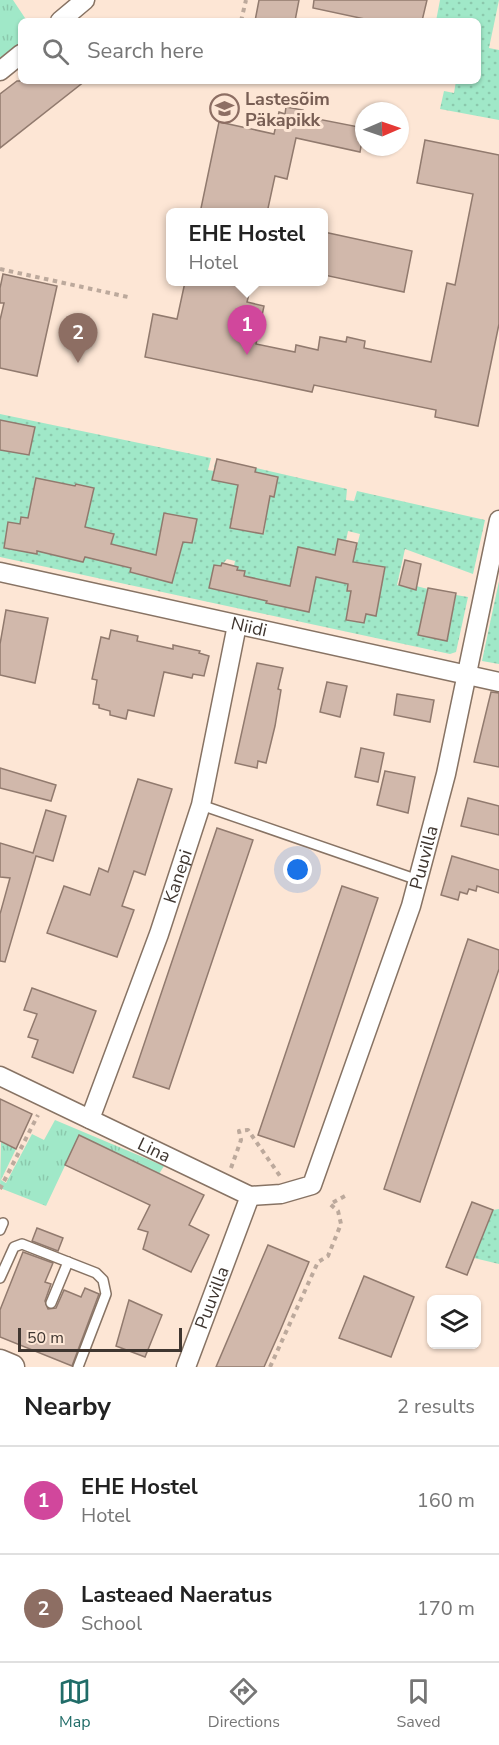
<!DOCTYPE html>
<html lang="en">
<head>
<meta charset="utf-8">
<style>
	body { margin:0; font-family:"Nunito Sans",sans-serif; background:#f6f6f6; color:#222 }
	.controls { position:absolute; right:18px; bottom:18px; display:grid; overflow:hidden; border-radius:9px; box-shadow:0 2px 4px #0004 }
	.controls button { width:54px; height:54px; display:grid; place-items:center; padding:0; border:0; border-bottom:2px solid #e0e0e0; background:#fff; color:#222; font:30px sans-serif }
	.compass { position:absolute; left:355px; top:102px; width:54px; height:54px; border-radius:50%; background:#fff; box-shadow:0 2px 4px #0004; rotate:88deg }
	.scale { position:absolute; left:18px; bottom:15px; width:164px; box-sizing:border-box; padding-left:6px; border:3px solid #3f3630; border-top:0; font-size:16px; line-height:21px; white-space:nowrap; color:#3f3630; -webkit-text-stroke:4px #fde6d5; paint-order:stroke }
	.you { position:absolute; left:298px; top:870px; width:21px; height:21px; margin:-15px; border:4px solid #fff; border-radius:50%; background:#1a73e8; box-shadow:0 0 0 9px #1a73e833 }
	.badge { display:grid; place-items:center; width:39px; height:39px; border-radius:50%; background:#206c68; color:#fff; font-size:20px; font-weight:700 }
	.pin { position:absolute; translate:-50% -50px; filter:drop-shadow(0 2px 3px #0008) }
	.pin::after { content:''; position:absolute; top:32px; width:21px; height:18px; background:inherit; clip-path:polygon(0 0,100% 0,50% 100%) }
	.popup { position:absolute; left:166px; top:208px; width:162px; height:78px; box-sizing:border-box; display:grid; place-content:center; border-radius:9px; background:#fff; filter:drop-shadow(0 2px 4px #0005); font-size:20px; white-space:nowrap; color:#767676 }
	.popup b { font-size:22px; color:#222 }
	.popup::after { content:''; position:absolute; left:50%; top:100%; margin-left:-12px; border:12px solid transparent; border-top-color:#fff }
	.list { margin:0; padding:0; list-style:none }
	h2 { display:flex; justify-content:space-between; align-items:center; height:78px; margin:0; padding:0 24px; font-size:26px }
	h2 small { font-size:20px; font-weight:400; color:#767676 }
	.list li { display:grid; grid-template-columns:39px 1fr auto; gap:18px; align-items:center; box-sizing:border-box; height:108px; padding:0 24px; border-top:2px solid #e0e0e0 }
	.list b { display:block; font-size:22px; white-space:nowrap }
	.list p { margin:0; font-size:20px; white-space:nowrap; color:#767676 }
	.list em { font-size:20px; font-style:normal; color:#767676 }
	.icon { flex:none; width:33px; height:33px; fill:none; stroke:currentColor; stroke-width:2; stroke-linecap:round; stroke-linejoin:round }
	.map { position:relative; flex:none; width:499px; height:1367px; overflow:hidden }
	.search { position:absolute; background:#fff; box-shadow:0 2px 4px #0004; left:18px; right:18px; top:18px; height:66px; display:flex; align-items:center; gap:15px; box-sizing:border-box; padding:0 21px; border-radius:9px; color:#767676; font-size:22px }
	.sheet { height:294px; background:#fff }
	nav { display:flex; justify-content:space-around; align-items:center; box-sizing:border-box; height:84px; border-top:2px solid #e0e0e0; background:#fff; font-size:16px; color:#767676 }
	nav a { display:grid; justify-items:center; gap:3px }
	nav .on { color:#206c68 }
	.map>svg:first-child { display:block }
	.grass { fill:url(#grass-tufts) }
	.garden { fill:url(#garden-dots); fill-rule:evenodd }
	.building { fill:#d1b8ab; stroke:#917a6e; stroke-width:1.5 }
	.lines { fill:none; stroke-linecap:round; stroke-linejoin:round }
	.lane-casing { stroke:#877364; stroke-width:12 }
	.street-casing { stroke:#877364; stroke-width:21 }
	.secondary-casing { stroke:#877364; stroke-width:27 }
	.path { stroke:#bca99c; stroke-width:4; stroke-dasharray:4.5 4.5; stroke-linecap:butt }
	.lane { stroke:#fff; stroke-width:9 }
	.street { stroke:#fff; stroke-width:18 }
	.secondary { stroke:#fff; stroke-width:24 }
	.labels { text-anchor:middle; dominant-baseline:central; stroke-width:6; stroke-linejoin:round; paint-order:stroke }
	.education-label { font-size:18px; font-weight:bold; fill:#785e54; stroke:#fde6d5; text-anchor:start }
	.street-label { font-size:18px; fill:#3f3630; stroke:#fde6d5 }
</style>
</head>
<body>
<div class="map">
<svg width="499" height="1367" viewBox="0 0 499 1367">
	<defs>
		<pattern id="grass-tufts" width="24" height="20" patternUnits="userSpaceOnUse" patternTransform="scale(1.5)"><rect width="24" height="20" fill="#a0e8c8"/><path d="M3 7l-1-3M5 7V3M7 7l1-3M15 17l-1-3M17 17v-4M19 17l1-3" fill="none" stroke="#8bc8ac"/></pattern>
		<pattern id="garden-dots" width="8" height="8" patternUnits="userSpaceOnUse" patternTransform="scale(1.5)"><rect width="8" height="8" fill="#a0e8c8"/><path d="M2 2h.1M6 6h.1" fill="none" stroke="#8bc8ac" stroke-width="1.8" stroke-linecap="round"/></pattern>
	</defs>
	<rect width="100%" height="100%" fill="#fde6d5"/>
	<g class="grass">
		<path d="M0 0H13L27 21H21V43L0 59Z"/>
		<path d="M55 1120 164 1166 159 1174 79 1136 46 1206 0 1188 1 1142 16 1149 1 1180 6 1183 32 1134 44 1140Z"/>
	</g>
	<g class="garden">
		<path d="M440 0H499L489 48 499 50V120L440 109 444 91 454 93 456 81H478V21H436Z"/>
		<path d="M0 414 211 458 208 470 214 471 213 480 222 482 225 470 214 467 215 463 238 468 236 475 253 479 256 468 347 489 346 500 354 501 357 491 485 520 473 574 405 549 397 585 415 589 416 586 428 589 419 635 447 641 456 595 468 597 456 652 450 654 0 557ZM258 473 278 477 274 497 254 493ZM37 478 61 483 59 494 73 497 76 484 94 488 87 520 30 507ZM234 507 267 513 264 534 231 528ZM164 513 196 519 192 543 160 537ZM21 517 32 519 31 527 41 529 37 554 4 548 8 522 20 524ZM68 528 94 535 96 529 114 534 107 562 85 557 83 562 61 557ZM348 531 360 534 355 553 346 551 339 582 293 572 298 547 322 552 321 557 333 560 338 539 346 541ZM158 546 180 552 172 583 130 572 133 559 139 560 141 551 156 555ZM227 559 235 561 234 566 238 567 237 570 244 571 239 594 210 588 214 565 221 566ZM359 563 385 568 376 616 366 614 364 623 346 620 351 591 347 590 350 570 358 571ZM271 582 313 591 309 612 267 603Z"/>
		<path d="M499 581V664L482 661Z"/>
		<path d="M499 1209V1264L474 1258 493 1210Z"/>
	</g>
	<g class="building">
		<path d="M259 0H299L295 21H255Z"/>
		<path d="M314 0H427L422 21H374L313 8Z"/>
		<path d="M17 81H85L0 148V94Z"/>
		<path d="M286 107 303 110 302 116 364 128 360 152 296 138 287 179 275 176 267 213H200L219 122 274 134 279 112 285 114Z"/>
		<path d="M425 140 499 155V324L478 426 435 417 436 410 314 385 312 392 145 357 153 314 177 319 185 282H252L247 302 264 306 256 344 295 352 296 345 318 350 320 337 346 342 347 337 365 341 364 348 431 362 447 283 455 285 473 194 417 183Z"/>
		<path d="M324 232 412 251 404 292 324 275Z"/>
		<path d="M3 274 57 286 37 376 0 368V320L4 303H0V288Z"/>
		<path d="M0 420 35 427 29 455 0 450Z"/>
		<path d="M217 459 256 468 255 472 278 477 274 497 270 496 263 534 230 528 238 485 212 480Z"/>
		<path d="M36 478 75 486 76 484 94 488 85 527 114 534 111 544 156 555 164 513 197 519 192 543 183 542 172 583 130 572 131 568 85 557 83 562 37 551V554L4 548 8 522 20 524 21 517 28 518Z"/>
		<path d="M338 539 357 543 353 562 385 567 376 616 366 614 364 623 346 620 351 591H347L348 584 316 577 309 612 266 603 267 601 209 588 214 565 221 566 222 563 238 567 237 570 245 571 244 576 290 586 298 547 335 555Z"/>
		<path d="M405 560 421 564 416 590 399 585Z"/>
		<path d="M428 588 456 593 447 641 418 635Z"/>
		<path d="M6 610 48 618 35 683 0 675V644Z"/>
		<path d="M111 630 138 636 137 641 173 649V645L200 651 199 653 209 656 204 676 193 674 192 678 164 672 154 716 128 710 126 719 110 715V711L99 708V705L93 704 97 680 92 679 101 637 109 639Z"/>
		<path d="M257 663 283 668 278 689 281 690 275 726 266 763 258 761 257 768 235 763Z"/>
		<path d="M327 682 347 686 340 717 320 712Z"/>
		<path d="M491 692 499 693V767L474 762Z"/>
		<path d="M397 694 434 700 430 722 394 715Z"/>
		<path d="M361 748 384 753 378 782 355 777Z"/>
		<path d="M0 768 56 785 51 801 0 788Z"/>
		<path d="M385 771 415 777 408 813 377 805Z"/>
		<path d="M138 779 172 789 145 875 134 871 122 906 134 910 117 957 47 933 64 886 90 895 99 868 108 872Z"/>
		<path d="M468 798 499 806V835L461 826Z"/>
		<path d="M46 810 66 816 53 861 36 856 5 962 0 961V914L10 878 0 877V843L33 853Z"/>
		<path d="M217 828 253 840 169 1089 133 1077Z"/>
		<path d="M452 856 499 870V893L477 886 476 891 469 889 467 894 460 892 458 900 441 895Z"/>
		<path d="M342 886 378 898 294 1147 258 1135Z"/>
		<path d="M468 939 499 950V969L420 1202 384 1189Z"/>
		<path d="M32 988 96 1011 73 1073 32 1057 38 1040 28 1037 37 1014 24 1010Z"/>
		<path d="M0 1099 32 1114 16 1149 0 1141Z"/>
		<path d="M79 1135 204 1195 189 1225 209 1235 191 1272 143 1249 148 1232 138 1229 150 1205 65 1165Z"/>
		<path d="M472 1202 493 1210 467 1275 446 1267Z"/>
		<path d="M37 1228 63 1238 58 1251 32 1241Z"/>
		<path d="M268 1245 309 1262 280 1331 264 1367H216Z"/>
		<path d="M23 1252 53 1263 45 1282 51 1284 45 1301 48 1309 56 1308 64 1290 81 1297 85 1288 99 1294 72 1366 0 1337V1310Z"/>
		<path d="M364 1276 414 1297 391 1357 339 1338Z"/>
		<path d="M129 1300 162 1315 145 1357 116 1346Z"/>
	</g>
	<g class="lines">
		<defs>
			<g id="lane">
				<path d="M201 805 418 880"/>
				<path d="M0 1230 3 1223"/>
				<path d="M0 1278 14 1247 22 1244 96 1273 103 1280 106 1294 78 1367"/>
				<path d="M51 1303 68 1262"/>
			</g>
			<g id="street">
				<path d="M60 21 85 0"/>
				<path d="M0 71 21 54"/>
				<path id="s1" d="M0 572 499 682"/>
				<path id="s2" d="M0 1076 250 1196 281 1194 312 1185 411 906 446 774 499 520"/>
				<path id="s3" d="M90 1119 159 934 201 805 237 625"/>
				<path id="s4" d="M186 1367 250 1196"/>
			</g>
			<path id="secondary" d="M0 1362 12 1367"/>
		</defs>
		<use href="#lane" class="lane-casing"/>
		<use href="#street" class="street-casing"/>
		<use href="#secondary" class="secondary-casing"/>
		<g class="path">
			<path d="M241 21 246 0"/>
			<path d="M0 269 128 297"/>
			<path d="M231 1168 241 1140 239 1131 248 1130 280 1176"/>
			<path d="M0 1189 38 1115"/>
			<path d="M270 1367 318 1262 328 1256 341 1224 338 1211 330 1204 345 1196"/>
		</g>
		<use href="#lane" class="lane"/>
		<use href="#street" class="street"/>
		<use href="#secondary" class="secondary"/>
	</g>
	<defs>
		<symbol id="school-ring" viewBox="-11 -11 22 22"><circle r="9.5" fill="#fde6d5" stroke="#8d6e63" stroke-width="1.5"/><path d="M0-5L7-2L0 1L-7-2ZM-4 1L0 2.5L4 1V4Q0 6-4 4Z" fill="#8d6e63"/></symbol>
	</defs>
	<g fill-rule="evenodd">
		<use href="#school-ring" x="208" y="92" width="33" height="33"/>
	</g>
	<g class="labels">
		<g class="education-label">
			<text x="245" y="99">Lastesõim<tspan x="245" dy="21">Päkapikk</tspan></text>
		</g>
		<g class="street-label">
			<text stroke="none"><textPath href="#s1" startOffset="255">Niidi</textPath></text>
			<text stroke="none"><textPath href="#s2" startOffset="687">Puuvilla</textPath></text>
			<text stroke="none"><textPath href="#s3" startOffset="258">Kanepi</textPath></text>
			<text stroke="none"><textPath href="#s2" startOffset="171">Lina</textPath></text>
			<text stroke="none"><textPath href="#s4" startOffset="74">Puuvilla</textPath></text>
		</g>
	</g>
</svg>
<div class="controls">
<button><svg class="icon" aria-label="layers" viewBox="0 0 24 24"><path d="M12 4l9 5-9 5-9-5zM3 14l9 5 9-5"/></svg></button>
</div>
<svg class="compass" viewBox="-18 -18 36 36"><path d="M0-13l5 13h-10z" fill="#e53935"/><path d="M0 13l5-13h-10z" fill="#767676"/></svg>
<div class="scale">50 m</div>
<div class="you"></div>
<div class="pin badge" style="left:247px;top:355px;background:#d1479c">1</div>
<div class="popup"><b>EHE Hostel</b>Hotel</div>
<div class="pin badge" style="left:78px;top:363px;background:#8d6e63">2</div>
<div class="search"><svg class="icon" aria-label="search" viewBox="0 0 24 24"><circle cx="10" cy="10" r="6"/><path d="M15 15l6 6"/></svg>Search here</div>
</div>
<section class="sheet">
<h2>Nearby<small>2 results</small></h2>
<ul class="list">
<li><span class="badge" style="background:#d1479c">1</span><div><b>EHE Hostel</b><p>Hotel</p></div><em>160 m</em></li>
<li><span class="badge" style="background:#8d6e63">2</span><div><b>Lasteaed Naeratus</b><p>School</p></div><em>170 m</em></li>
</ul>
</section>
<nav>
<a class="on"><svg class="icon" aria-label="map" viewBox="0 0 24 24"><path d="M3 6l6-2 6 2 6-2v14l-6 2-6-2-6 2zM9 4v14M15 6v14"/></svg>Map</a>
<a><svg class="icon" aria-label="directions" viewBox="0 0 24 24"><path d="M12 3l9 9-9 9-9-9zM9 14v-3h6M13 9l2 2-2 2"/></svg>Directions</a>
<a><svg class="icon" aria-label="saved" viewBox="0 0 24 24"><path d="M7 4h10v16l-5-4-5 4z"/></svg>Saved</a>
</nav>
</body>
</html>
